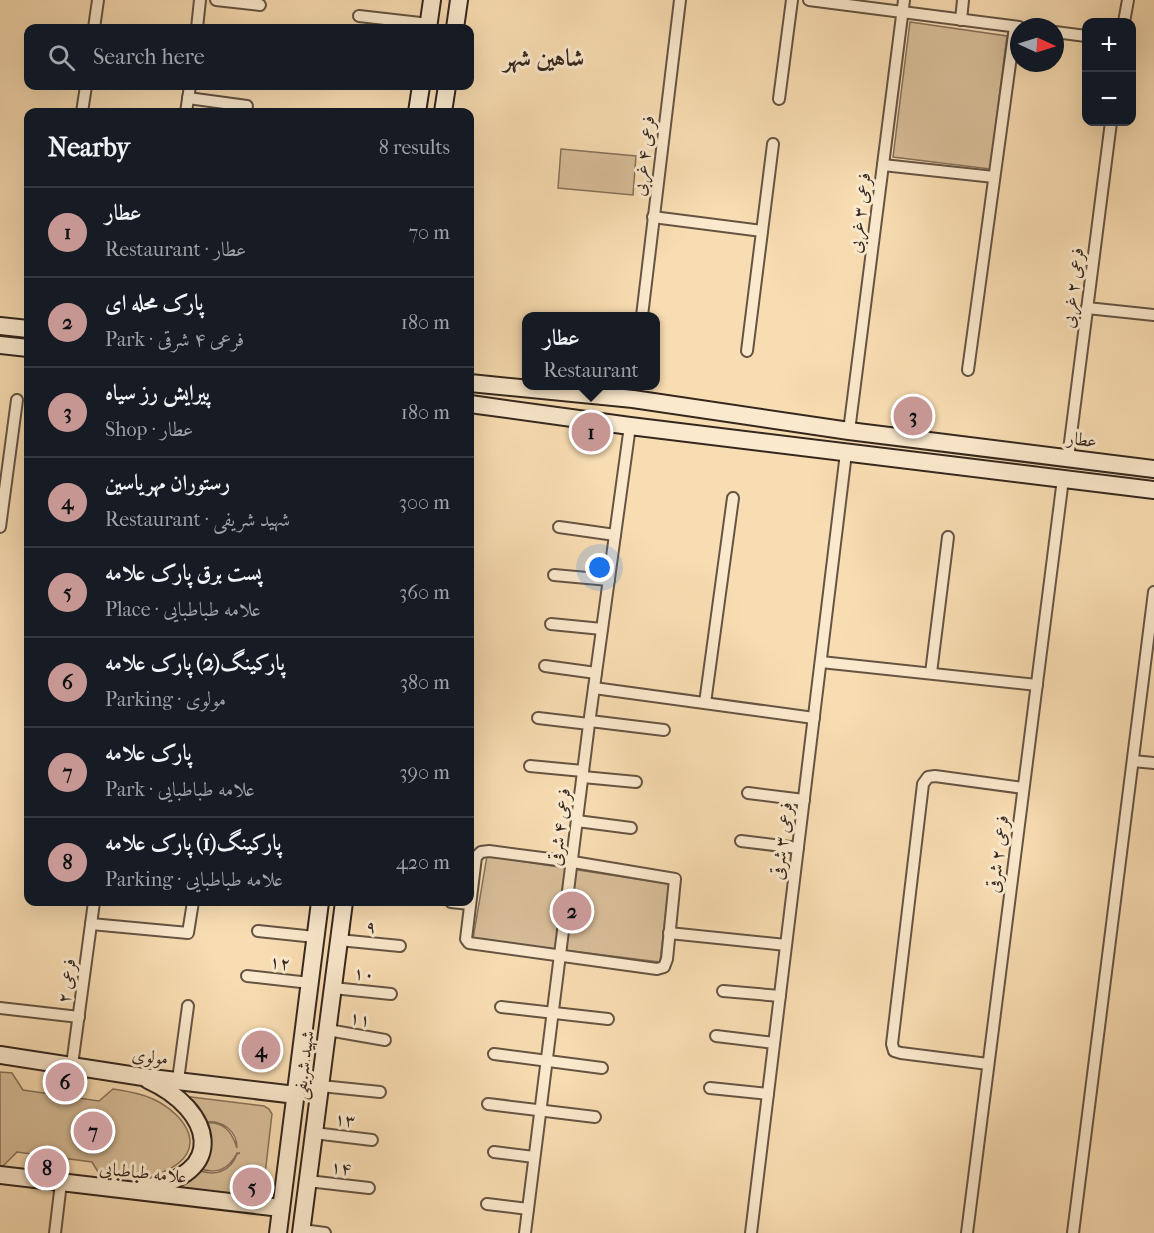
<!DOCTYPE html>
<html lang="en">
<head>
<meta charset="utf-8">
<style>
	body { margin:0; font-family:"IM FELL French Canon",Amiri,serif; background:#20242c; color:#f1f3f6 }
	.controls { position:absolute; right:18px; top:18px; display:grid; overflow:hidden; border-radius:12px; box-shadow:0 6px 24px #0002 }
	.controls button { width:54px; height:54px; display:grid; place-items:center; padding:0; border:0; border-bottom:2px solid #363941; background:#171b24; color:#f1f3f6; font:30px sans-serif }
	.compass { position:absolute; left:1010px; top:18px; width:54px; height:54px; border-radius:50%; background:#171b24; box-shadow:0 6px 24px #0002; rotate:94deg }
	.you { position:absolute; left:600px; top:568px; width:21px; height:21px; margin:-15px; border:4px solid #fff; border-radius:50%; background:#1a73e8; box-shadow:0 0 0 9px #1a73e833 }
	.badge { display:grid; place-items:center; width:39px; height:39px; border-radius:50%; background:#c59692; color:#111; font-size:20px; font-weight:700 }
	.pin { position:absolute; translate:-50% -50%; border:3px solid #fff; box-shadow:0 2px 6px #0006 }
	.popup { position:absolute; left:522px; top:312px; width:138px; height:78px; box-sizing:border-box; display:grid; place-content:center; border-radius:12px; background:#171b24; filter:drop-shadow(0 2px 4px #0005); font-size:20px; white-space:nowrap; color:#9ea1a6 }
	.popup b { font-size:22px; color:#f1f3f6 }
	.popup::after { content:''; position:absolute; left:50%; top:100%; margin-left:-12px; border:12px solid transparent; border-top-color:#171b24 }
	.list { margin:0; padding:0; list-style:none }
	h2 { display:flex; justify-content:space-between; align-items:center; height:78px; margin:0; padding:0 24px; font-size:26px }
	h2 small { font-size:20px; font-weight:400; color:#9ea1a6 }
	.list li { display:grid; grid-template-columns:39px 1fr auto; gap:18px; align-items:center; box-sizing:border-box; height:90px; padding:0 24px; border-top:2px solid #363941 }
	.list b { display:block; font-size:22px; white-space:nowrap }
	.list p { margin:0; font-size:20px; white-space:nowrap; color:#9ea1a6 }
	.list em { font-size:20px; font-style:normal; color:#9ea1a6 }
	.icon { flex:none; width:33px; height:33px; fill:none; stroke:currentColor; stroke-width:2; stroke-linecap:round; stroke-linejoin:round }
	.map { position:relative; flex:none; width:1154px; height:1233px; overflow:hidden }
	.search { position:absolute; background:#171b24; box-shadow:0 6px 24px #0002; left:24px; top:24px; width:450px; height:66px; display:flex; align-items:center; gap:15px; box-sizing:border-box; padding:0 21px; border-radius:12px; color:#9ea1a6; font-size:22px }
	.panel { position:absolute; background:#171b24; box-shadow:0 6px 24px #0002; left:24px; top:108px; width:450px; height:798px; border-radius:12px }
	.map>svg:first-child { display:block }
	.green { fill:#d8be99; stroke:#86725c; stroke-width:1.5 }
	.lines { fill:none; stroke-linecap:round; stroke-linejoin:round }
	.street-casing { stroke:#655443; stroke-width:14 }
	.secondary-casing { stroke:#34271e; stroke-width:20 }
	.street { stroke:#fbe9cd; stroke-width:10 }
	.secondary { stroke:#fbe9cd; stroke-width:16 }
	.labels { text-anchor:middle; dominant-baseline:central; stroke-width:6; stroke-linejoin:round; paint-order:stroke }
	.street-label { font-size:18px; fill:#34271e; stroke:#fbe9cd }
	.district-label { font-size:24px; font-weight:bold; fill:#34271e; stroke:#fbe9cd }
</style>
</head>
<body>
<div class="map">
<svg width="1154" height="1233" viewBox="0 0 1154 1233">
	<rect width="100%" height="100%" fill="#f9ddb2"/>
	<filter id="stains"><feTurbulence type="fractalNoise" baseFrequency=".00333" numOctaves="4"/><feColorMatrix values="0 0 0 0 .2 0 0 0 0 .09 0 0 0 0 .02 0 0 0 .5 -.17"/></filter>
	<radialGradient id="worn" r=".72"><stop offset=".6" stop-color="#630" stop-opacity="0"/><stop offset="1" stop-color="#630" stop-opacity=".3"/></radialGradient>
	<g class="green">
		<path d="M910 22 1007 36 990 169 893 157Z"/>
		<path d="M561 149 636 156 633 195 558 188Z"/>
		<path d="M487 856 669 884 660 962 473 939Z"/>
		<path d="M0 1072 12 1073 23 1090 99 1101 113 1089C127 1091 140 1093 153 1099 187 1115 210 1151 165 1171 155 1176 142 1181 130 1182 121 1183 112 1181 103 1180L92 1162 17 1152 3 1166H0Z"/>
		<path d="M183 1096 264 1106 269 1109 272 1114 264 1183 243 1181 241 1198 176 1189 188 1181 198 1170C215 1177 231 1171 237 1154L240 1153H237C229 1169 216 1175 198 1168L205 1123C224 1121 232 1132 237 1148 237 1130 222 1120 205 1122Z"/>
	</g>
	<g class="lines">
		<defs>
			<g id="street">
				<path d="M216 0 260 5"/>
				<path d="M809 0 1019 27"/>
				<path d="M359 16 429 24"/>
				<path d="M961 20 963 0"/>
				<path d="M1124 22 1128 0"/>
				<path d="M94 28 98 0"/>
				<path d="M197 28 200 0"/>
				<path d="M1055 32 1086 36"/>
				<path d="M188 98 247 106"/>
				<path d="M779 99 792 0"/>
				<path d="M82 112 86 86"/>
				<path d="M186 112 190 86"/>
				<path d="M883 165 994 177"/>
				<path d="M653 217 762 231"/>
				<path d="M1087 308 1154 315"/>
				<path d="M642 316 680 0"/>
				<path d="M747 351 773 144"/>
				<path d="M968 370 1015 27"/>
				<path d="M849 431 904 0"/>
				<path d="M1068 458 1111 122"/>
				<path d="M0 527 17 400"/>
				<path d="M559 527 615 535"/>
				<path d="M554 575 609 580"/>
				<path d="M551 624 602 629"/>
				<path d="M821 662 1037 685"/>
				<path d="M545 666 596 673"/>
				<path d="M931 673 948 537"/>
				<path d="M594 688 814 718"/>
				<path d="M705 703 733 498"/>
				<path d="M538 718 589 724"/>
				<path d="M590 721 664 730"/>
				<path d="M1133 761 1154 763"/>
				<path d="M530 766 583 771"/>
				<path d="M583 777 636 782"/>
				<path d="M748 793 804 800"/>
				<path d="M577 821 631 828"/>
				<path d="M741 841 798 848"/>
				<path d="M489 851 573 862 675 879 667 959 664 967 657 969 469 943 466 939 476 857 481 852Z"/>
				<path d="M451 902 470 904"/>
				<path d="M91 924 188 933 193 902"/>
				<path d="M258 931 315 937"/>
				<path d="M669 933 786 945"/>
				<path d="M339 940 400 946"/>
				<path d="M247 976 310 983"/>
				<path d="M333 988 391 994"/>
				<path d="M723 991 780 996"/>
				<path d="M501 1007 608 1019"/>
				<path d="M0 1008 79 1017"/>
				<path d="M328 1030 385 1040"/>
				<path d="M716 1036 774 1043"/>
				<path d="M494 1054 602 1068"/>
				<path d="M988 1064 901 1053 894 1051 892 1044 923 784 928 777 935 776 1023 788"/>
				<path d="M72 1065 94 902"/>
				<path d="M178 1080 188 1006"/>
				<path d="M321 1086 380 1092"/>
				<path d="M710 1088 768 1094"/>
				<path d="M488 1104 595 1117"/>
				<path d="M314 1133 372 1140"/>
				<path d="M494 1152 534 1157"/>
				<path d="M308 1181 369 1188"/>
				<path d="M487 1204 528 1209"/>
				<path d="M302 1230 325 1233"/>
				<path d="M55 1233 61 1183"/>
				<path d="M525 1233 589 724 630 426"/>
				<path d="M751 1233 846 453"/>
				<path d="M967 1233 1063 479"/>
				<path d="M1073 1233 1154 592"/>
			</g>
			<g id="secondary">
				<path d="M428 28 432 0"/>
				<path d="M455 28 459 0"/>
				<path d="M417 112 421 86"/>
				<path d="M443 112 447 86"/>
				<path d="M0 326 28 329"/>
				<path d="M0 345 28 348"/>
				<path d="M470 383 633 399 849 431 1154 469"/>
				<path d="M470 404 630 426 1154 490"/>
				<path d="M0 1055 143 1077 296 1095"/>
				<path d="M0 1175 281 1208"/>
				<path d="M144 1188C229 1175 214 1110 148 1080"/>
				<path d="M278 1233 320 902"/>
				<path d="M301 1233 344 902"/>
			</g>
		</defs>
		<use href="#street" class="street-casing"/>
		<use href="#secondary" class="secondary-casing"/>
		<use href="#street" class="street"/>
		<use href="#secondary" class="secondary"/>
	</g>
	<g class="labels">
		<g class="street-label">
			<text transform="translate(644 156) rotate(-83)">فرعی ۴ غربی</text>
			<text transform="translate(860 213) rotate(-83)">فرعی ۳ غربی</text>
			<text transform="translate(1073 288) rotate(-83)">فرعی ۲ غربی</text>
			<text transform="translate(1082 440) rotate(7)">عطار</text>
			<text transform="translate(560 827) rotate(-83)">فرعی ۴ شرقی</text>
			<text transform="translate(782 841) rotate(-83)">فرعی ۳ شرقی</text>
			<text transform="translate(998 854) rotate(-83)">فرعی ۲ شرقی</text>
			<text transform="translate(371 927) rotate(5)">۹</text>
			<text transform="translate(280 963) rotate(6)">۱۲</text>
			<text transform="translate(364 974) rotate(5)">۱۰</text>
			<text transform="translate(67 981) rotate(-82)">فرعی ۲</text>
			<text transform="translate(360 1019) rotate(10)">۱۱</text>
			<text transform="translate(150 1057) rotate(7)">مولوی</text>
			<text transform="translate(304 1065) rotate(-83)">شهید شریفی</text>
			<text transform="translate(345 1120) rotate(7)">۱۳</text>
			<text transform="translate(341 1168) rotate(7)">۱۴</text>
			<text transform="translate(143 1173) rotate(6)">علامه طباطبایی</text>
		</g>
		<g class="district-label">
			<text x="544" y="58">شاهین شهر</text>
		</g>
	</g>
	<rect width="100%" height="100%" filter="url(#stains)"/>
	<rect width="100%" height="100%" fill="url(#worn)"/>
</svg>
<div class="controls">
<button>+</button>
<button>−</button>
</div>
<svg class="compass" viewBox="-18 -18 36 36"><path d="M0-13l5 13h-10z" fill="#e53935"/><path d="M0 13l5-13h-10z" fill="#9ea1a6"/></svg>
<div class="you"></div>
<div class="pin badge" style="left:591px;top:432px">1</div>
<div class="popup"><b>عطار</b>Restaurant</div>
<div class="pin badge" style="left:572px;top:911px">2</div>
<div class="pin badge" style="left:913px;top:416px">3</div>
<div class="pin badge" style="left:261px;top:1050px">4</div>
<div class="pin badge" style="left:252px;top:1187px">5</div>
<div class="pin badge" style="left:65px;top:1082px">6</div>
<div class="pin badge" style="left:93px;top:1131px">7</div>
<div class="pin badge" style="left:47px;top:1168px">8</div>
<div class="search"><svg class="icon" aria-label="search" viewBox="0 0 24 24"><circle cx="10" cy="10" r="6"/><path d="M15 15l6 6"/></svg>Search here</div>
<section class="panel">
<h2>Nearby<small>8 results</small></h2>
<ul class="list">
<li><span class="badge">1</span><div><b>عطار</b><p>Restaurant · عطار</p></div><em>70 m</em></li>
<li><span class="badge">2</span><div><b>پارک محله ای</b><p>Park · فرعی ۴ شرقی</p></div><em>180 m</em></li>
<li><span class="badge">3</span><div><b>پیرایش رز سیاه</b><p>Shop · عطار</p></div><em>180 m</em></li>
<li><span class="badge">4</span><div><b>رستوران مهریاسین</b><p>Restaurant · شهید شریفی</p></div><em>300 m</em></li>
<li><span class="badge">5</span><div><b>پست برق پارک علامه</b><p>Place · علامه طباطبایی</p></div><em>360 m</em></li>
<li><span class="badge">6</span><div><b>پارکینگ(2) پارک علامه</b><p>Parking · مولوی</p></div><em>380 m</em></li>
<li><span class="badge">7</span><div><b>پارک علامه</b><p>Park · علامه طباطبایی</p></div><em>390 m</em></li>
<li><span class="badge">8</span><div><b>پارکینگ(1) پارک علامه</b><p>Parking · علامه طباطبایی</p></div><em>420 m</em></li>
</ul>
</section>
</div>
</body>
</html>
